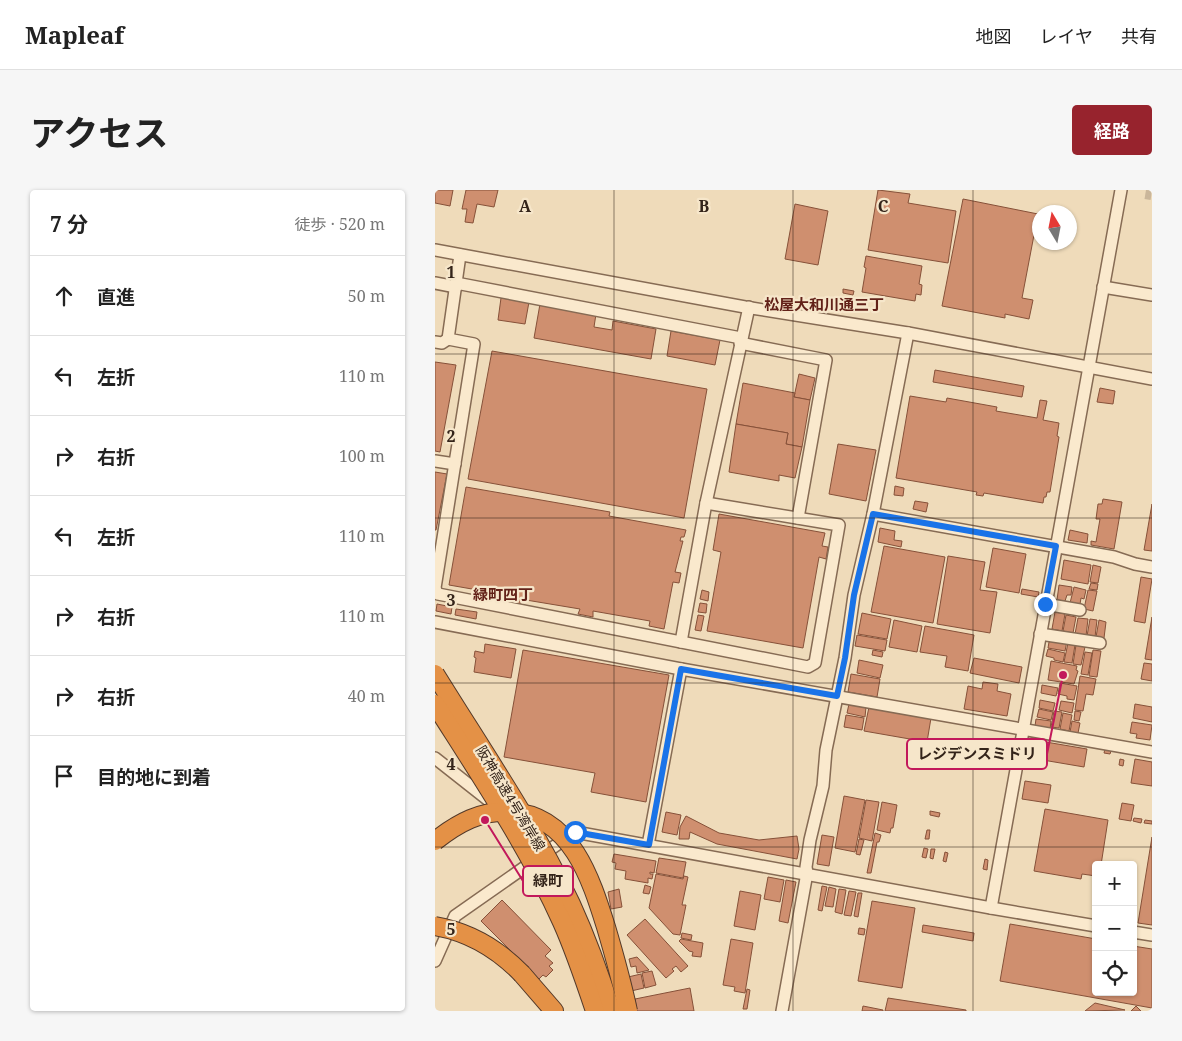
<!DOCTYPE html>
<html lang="ja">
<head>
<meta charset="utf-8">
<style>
	body { margin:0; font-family:"Noto Serif","Noto Sans JP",serif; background:#f6f6f6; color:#222 }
	.controls { position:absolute; right:15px; bottom:15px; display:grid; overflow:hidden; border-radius:5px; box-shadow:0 1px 4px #0004 }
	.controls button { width:45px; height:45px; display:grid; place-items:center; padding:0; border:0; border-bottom:1px solid #e0e0e0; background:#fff; color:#222; font:25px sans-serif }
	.compass { position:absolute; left:597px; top:15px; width:45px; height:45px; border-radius:50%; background:#fff; box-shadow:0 1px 4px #0004; rotate:350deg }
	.stop { position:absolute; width:15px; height:15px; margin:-11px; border:4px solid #1a73e8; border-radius:50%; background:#fff }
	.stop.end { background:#1a73e8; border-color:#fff; box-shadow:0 1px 5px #0008 }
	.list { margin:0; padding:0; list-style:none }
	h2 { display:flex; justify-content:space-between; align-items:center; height:65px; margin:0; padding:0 20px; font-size:21px }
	h2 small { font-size:16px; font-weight:400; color:#767676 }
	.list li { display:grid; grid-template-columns:32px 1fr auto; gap:15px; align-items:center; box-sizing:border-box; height:80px; padding:0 20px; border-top:1px solid #e0e0e0 }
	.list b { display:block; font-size:19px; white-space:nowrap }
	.list em { font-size:16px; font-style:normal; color:#767676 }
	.icon { flex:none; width:28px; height:28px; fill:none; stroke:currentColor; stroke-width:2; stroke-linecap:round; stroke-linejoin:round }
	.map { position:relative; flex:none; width:717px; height:821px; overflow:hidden; border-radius:5px }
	header { display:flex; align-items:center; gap:30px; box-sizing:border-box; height:70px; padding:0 25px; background:#fff; border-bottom:1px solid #e0e0e0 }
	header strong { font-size:24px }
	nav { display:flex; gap:28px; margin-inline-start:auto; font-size:18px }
	.intro { display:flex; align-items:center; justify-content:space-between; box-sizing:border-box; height:120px; padding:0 30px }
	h1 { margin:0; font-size:35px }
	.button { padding:12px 22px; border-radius:5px; background:#97232d; color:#fff; font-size:18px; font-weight:700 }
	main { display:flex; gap:30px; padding:0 30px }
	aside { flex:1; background:#fff; border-radius:5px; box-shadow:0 1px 4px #0004 }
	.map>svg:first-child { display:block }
	.building { fill:#cf8f6f; stroke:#865139 }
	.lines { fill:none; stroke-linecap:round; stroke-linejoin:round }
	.highway-tunnel { stroke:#cab69a; stroke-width:18; stroke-dasharray:18 9; stroke-linecap:butt }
	.minor-casing { stroke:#866b54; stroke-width:14 }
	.highway-casing { stroke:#533929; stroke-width:20 }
	.minor { stroke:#fae9cd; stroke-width:11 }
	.highway { stroke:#e49146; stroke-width:18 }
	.highway-bridge-casing { stroke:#533929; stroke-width:20; stroke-linecap:butt }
	.highway-bridge { stroke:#e49146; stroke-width:18 }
	.route { stroke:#1a73e8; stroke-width:6 }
	.grid { fill:none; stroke:#34241a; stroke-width:1; stroke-opacity:0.55 }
	.labels { text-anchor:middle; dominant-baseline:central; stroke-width:4.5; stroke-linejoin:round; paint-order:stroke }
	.street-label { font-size:14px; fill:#34241a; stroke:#f6e6ca }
	.neighbourhood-label { font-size:15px; font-weight:bold; fill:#622118; stroke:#f6e6ca }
	.grid-label { font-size:16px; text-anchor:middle; font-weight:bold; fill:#34241a; stroke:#f6e6ca; stroke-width:4.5; stroke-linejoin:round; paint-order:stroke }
	.leader { fill:none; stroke:#c2185b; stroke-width:2 }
	.callout-dot { fill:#c2185b; stroke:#f6e6ca; stroke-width:2 }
	.callout { fill:#f6e6ca; stroke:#c2185b; stroke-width:2 }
	.callout-label { font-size:15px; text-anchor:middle; font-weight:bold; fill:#34241a }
</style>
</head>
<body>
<header>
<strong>Mapleaf</strong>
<nav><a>地図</a><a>レイヤ</a><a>共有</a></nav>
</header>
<div class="intro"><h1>アクセス</h1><a class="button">経路</a></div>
<main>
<aside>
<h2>7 分<small>徒歩 · 520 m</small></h2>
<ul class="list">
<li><svg class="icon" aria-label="ahead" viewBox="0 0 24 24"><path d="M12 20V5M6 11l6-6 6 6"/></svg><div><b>直進</b></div><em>50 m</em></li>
<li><svg class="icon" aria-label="left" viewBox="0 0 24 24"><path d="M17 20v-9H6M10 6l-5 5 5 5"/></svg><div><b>左折</b></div><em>110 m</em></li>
<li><svg class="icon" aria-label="right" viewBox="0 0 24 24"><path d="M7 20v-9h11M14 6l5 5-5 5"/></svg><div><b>右折</b></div><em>100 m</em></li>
<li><svg class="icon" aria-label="left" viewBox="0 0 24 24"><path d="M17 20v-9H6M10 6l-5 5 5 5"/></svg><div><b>左折</b></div><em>110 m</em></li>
<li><svg class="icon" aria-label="right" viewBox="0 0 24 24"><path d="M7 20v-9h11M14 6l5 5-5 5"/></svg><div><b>右折</b></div><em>110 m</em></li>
<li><svg class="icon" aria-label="right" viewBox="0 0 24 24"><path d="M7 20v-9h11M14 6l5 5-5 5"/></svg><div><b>右折</b></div><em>40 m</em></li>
<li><svg class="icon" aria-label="arrive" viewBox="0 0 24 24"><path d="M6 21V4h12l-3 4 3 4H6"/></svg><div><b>目的地に到着</b></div></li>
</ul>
</aside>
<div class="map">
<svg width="717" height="821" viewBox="0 0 717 821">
	<rect width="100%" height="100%" fill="#efdbba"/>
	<g class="building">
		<path d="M0 0H18L15 16 0 13Z"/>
		<path d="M31 0H63L59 17 42 14 38 33 30 32 32 19H27Z"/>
		<path d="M443 0 475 4 473 13 521 21 513 73 433 60Z"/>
		<path d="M528 9 603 24 587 108 598 110 594 129 570 124V128L507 116Z"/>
		<path d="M360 14 393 21 383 75 350 69Z"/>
		<path d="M431 66 487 76 484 94 487 95 486 105 481 104 480 111 427 102 431 78 429 77Z"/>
		<path d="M408 99 419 101 418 105 408 103Z"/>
		<path d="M66 108 94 112 90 134 63 130Z"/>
		<path d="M105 114 161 124 159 137 177 140 178 131 221 139 216 169 99 148Z"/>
		<path d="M236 141 285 150 280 175 232 166Z"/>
		<path d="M57 161 272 199 249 328 33 289Z"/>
		<path d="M0 172 21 175 5 262 0 261Z"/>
		<path d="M500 180 589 196 587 207 498 192Z"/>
		<path d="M364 184 380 188 375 210 359 207Z"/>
		<path d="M308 193 360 203 359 207 375 210 367 257 351 254 353 243 301 234Z"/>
		<path d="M665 198 680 201 678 214 662 212Z"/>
		<path d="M475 206 511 212 512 208 562 217 561 221 602 228 605 210 612 211 608 230 624 233 622 246 624 247 615 302H612L611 307H609L608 313 549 303 548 306 541 305 542 302 461 288Z"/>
		<path d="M301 234 353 243 351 254 367 257 360 288 344 285V291L294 282Z"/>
		<path d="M403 254 441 260 431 311 394 304Z"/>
		<path d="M0 282 12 284 1 340H0Z"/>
		<path d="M460 296 469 298 468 306 459 305Z"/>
		<path d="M31 297 175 322 174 326 251 340 249 347H246L245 351H248L240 382 246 383 244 393 238 392 229 439 214 436 215 431 158 421V427L143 424 145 419 85 409V414L76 412 77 406 14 395Z"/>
		<path d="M668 309 687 312 679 359 656 355V351L661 352 665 329H661L663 314H667Z"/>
		<path d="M480 311 493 313 491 322 478 319Z"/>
		<path d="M717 314V361L709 360Z"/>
		<path d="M284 324 390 343 387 356 393 357 391 369 384 367 368 458 272 441 286 362 278 360Z"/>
		<path d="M445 338 460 341 459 350 467 351 466 357 443 352Z"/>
		<path d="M635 340 653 344 652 353 633 350Z"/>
		<path d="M449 356 510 367 498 433 436 422Z"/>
		<path d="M558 358 591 364 584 403 551 397Z"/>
		<path d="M513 366 550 372 545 400 562 402 555 443 502 434Z"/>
		<path d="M629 370 656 375 653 394 626 389Z"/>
		<path d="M658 375 666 377 663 393 655 392Z"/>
		<path d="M706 387 717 389 710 433 699 431Z"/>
		<path d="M656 393 663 394 662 400 654 399Z"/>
		<path d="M624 395 637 397 636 405H632L630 411 622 410Z"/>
		<path d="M639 397 651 400 649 409 646 408 645 414 635 413Z"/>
		<path d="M587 399 604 402 603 407 586 404Z"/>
		<path d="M267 400 274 402 273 411 265 409Z"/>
		<path d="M653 400 662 401 658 421 649 419Z"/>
		<path d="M265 413 272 414 271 423 263 422Z"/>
		<path d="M2 414 17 417 16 424 1 421Z"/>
		<path d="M21 419 42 422 41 429 20 425Z"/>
		<path d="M620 422 630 424 627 441 617 439Z"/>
		<path d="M427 423 456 429 452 449 423 444Z"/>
		<path d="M263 425 269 426 266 441 260 440Z"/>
		<path d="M631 425 641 427 638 443 628 441Z"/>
		<path d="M717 427V470L710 469Z"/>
		<path d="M643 428 653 429 651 446 640 444Z"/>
		<path d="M655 429 662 430 660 447 652 446Z"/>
		<path d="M459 430 487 436 482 462 454 457Z"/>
		<path d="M664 430 671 432 669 448 661 447Z"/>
		<path d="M490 436 539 445 533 481 510 477 512 466 485 462Z"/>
		<path d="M422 445 452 450 450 461 420 456Z"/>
		<path d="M619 449 632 451 630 461 613 458 614 452Z"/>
		<path d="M633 453 640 455 637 473 629 472Z"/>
		<path d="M50 454 81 459 76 488 39 482 41 468 39 467 40 461 49 463Z"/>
		<path d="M641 455 650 457 646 475 638 474Z"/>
		<path d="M613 459 630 463 628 472 619 470V468L611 466Z"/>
		<path d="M88 460 234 485 211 612 156 602 160 583 69 567Z"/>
		<path d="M438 460 448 462 447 467 437 465Z"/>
		<path d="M658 460 666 461 662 487 654 486Z"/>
		<path d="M650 462 657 463 653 485 646 484Z"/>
		<path d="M539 468 587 477 584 493 535 483Z"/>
		<path d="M424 470 448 475 445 488 422 483Z"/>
		<path d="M616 471 642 476 641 480 643 481 639 494 613 490Z"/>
		<path d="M709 473 717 474V491L706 489Z"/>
		<path d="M416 484 445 489 442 507 413 502Z"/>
		<path d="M645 486 661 489 658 505 651 504 648 521 640 520Z"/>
		<path d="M548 492 563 494 562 501 576 504 572 526 529 519 533 496 547 499Z"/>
		<path d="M625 493 642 496 639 510 632 509V506L623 504Z"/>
		<path d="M607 495 623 498 621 506 606 503Z"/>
		<path d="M605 510 620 513 618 521 604 518Z"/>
		<path d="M626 511 639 513 637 523 624 520Z"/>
		<path d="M414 514 431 517 430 527 412 523Z"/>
		<path d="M700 514 717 517V532L698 528Z"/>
		<path d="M434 517 496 528 492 552 429 541Z"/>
		<path d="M604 519 618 522 616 530 602 527Z"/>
		<path d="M619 521 627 522 624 538 616 537Z"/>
		<path d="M640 521 646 522 644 531 639 530Z"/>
		<path d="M628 523 637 525 634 541 625 539Z"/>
		<path d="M411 525 429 528 427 540 409 537Z"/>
		<path d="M601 529 616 531 615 539 600 536Z"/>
		<path d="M637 531 645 533 643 543 635 542Z"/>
		<path d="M697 532 717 535 715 550 701 548 702 544 695 543Z"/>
		<path d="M599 550 652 559 649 577 596 568Z"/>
		<path d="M670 559 676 561 675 564 669 563Z"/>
		<path d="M685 569 689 570 688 576 684 575Z"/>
		<path d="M700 569 717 572V596L696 593Z"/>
		<path d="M590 591 616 595 613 613 587 609Z"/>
		<path d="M409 606 430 610 420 662 400 658Z"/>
		<path d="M431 610 444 612 437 651 424 648Z"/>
		<path d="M447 612 462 615 458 638H456L455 643 442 640Z"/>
		<path d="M687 613 699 615 696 631 684 629Z"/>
		<path d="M610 619 673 630 666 675H661V686L647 684 646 689 599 681Z"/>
		<path d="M495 621 505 623 504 627 495 625Z"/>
		<path d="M231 622 246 625 242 645 227 642Z"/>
		<path d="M251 626 284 643 324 650 362 646 364 659 362 669 282 654 255 642 254 649H244L245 637Z"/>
		<path d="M699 628 707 629 706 633 698 631Z"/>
		<path d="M710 630 717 631V634L709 633Z"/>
		<path d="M492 640H495L494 649H490Z"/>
		<path d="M440 643 446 645 444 652H442L436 683H432Z"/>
		<path d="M387 645 399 647 394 676 382 674Z"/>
		<path d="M717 647V735L703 733Z"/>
		<path d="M424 649 429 650 425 665 421 664Z"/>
		<path d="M489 658 493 659 491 668 487 667Z"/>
		<path d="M496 659H500L498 669 495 668Z"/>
		<path d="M510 662 513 663 511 672 508 671Z"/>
		<path d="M179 664 221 671 219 683 215 682V684H218L217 689 213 688V693L190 689 191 681 180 679 181 673 177 672Z"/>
		<path d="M224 668 251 672 248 688 221 683Z"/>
		<path d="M550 669 553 670 552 680 548 679Z"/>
		<path d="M221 684 248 689 249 686 253 687 247 715H251L245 745 238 744 214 718Z"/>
		<path d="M333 687 349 690 345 712 329 709Z"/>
		<path d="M351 690 361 692 353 733 344 731Z"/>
		<path d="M210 695 216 697 214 704 208 703Z"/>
		<path d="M387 696 392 697 387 721 383 720Z"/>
		<path d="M394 697 401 699 398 717 390 716Z"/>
		<path d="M184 699 187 717 176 719 173 702Z"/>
		<path d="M404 699 411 700 407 724 400 722Z"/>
		<path d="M305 701 326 705 320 740 299 736Z"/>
		<path d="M414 701 421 702 416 726 409 725Z"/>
		<path d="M423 703H427L423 727 419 726Z"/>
		<path d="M67 710 116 760 110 766 118 773 114 776 118 780 111 787 108 785 104 789 46 731Z"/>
		<path d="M437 711 480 718 467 798 423 791Z"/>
		<path d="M210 729 253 776 246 782 241 776 237 779 239 781 231 788 192 745Z"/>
		<path d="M575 734 661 749V802H698V756L717 759V818L565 791Z"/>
		<path d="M488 735 539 743 538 751 487 742Z"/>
		<path d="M424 738 430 739 429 745 423 744Z"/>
		<path d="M247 743 257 745 256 750 246 748Z"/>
		<path d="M246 749 268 753 266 767 257 766 258 762 254 761 244 751Z"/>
		<path d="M296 749 318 753 310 803 299 801 300 797 288 795Z"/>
		<path d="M202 767 214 780 202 783 201 776 196 777 194 769Z"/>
		<path d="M217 781 221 795 210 798 207 783Z"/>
		<path d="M206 784 209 798 196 801 193 787Z"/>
		<path d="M255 798 259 821H202L200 809Z"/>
		<path d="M312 799 315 800 312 819H308Z"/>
		<path d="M453 808 531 820V821H450Z"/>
		<path d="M660 813 690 820 650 821Z"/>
		<path d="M428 816 448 820V821H427Z"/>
		<path d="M701 816 706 821H696Z"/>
	</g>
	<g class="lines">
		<path class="highway-tunnel" d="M711 0 717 1"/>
		<defs>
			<g id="minor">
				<path d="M0 60 310 117 473 143 717 189"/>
				<path d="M0 93 21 97"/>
				<path d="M21 93 306 148"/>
				<path d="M668 97 717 105"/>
				<path d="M0 152 7 153 13 149"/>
				<path d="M305 153 391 170 363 328"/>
				<path d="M0 271 20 274"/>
				<path d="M438 324 679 367 700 374 717 377"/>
				<path d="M0 398 39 154 13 149 25 65"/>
				<path d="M0 399 3 404 373 477 380 473 404 335 271 313"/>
				<path d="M610 414 645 420"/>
				<path d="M0 432 246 479 717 562"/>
				<path d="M605 444 665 453"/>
				<path d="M246 452 271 313 314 117"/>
				<path d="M0 568 57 613"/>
				<path d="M213 655 246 479"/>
				<path d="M556 718 686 0"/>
				<path d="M698 742 717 745"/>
				<path d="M0 771 20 726 140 642 556 718 661 736"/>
				<path d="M347 821 372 683 371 677 375 650 388 596 391 560 410 468 419 405 438 324 473 143"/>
			</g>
			<path id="highway" d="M87 784 119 821"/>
		</defs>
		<use href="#minor" class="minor-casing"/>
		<use href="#highway" class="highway-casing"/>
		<use href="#minor" class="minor"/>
		<use href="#highway" class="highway"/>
		<defs>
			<g id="highway-bridge">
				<path d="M0 484C47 560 98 634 136 714 152 749 165 785 176 821"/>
				<path d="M0 514C45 585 92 655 127 732 140 761 150 791 160 821"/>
				<path d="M0 651C23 633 46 620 76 622 136 625 156 689 171 737 179 764 187 793 193 821"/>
				<path d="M0 736C35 742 63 759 87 784"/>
			</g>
		</defs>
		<use href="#highway-bridge" class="highway-bridge-casing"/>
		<use href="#highway-bridge" class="highway-bridge"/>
	</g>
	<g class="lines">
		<path class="route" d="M140 642 214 655 246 479 402 506 410 468 419 405 438 324 621 356 610 414"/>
	</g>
	<path class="grid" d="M179 0V821M358 0V821M538 0V821M0 164H717M0 328H717M0 493H717M0 657H717"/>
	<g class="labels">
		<g class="street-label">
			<text transform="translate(76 608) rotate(59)">阪神高速4号湾岸線</text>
		</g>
		<g class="neighbourhood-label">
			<text x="389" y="114">松屋大和川通三丁</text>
			<text x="68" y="404">緑町四丁</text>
		</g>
	</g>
	<g class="grid-label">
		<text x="90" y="22">A</text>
		<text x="269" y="22">B</text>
		<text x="448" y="22">C</text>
		<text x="16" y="88">1</text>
		<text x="16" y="252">2</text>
		<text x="16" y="416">3</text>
		<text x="16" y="580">4</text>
		<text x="16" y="745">5</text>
	</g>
	<path class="leader" d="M628 485L612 564M50 630L88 691"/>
	<g class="callout-dot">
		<circle cx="628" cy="485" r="5"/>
		<circle cx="50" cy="630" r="5"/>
	</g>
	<g class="callout">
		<rect x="472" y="549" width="140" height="30" rx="5"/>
		<rect x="88" y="676" width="50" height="30" rx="5"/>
	</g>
	<g class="callout-label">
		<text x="542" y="569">レジデンスミドリ</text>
		<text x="113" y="696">緑町</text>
	</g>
</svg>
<div class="controls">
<button>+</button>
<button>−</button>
<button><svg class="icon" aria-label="locate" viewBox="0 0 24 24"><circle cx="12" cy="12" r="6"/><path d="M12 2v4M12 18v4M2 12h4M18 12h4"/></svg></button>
</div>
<svg class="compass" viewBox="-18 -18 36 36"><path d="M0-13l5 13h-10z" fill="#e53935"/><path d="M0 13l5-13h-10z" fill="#767676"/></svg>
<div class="stop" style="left:140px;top:642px"></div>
<div class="stop end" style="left:610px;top:414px"></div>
</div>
</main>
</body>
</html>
